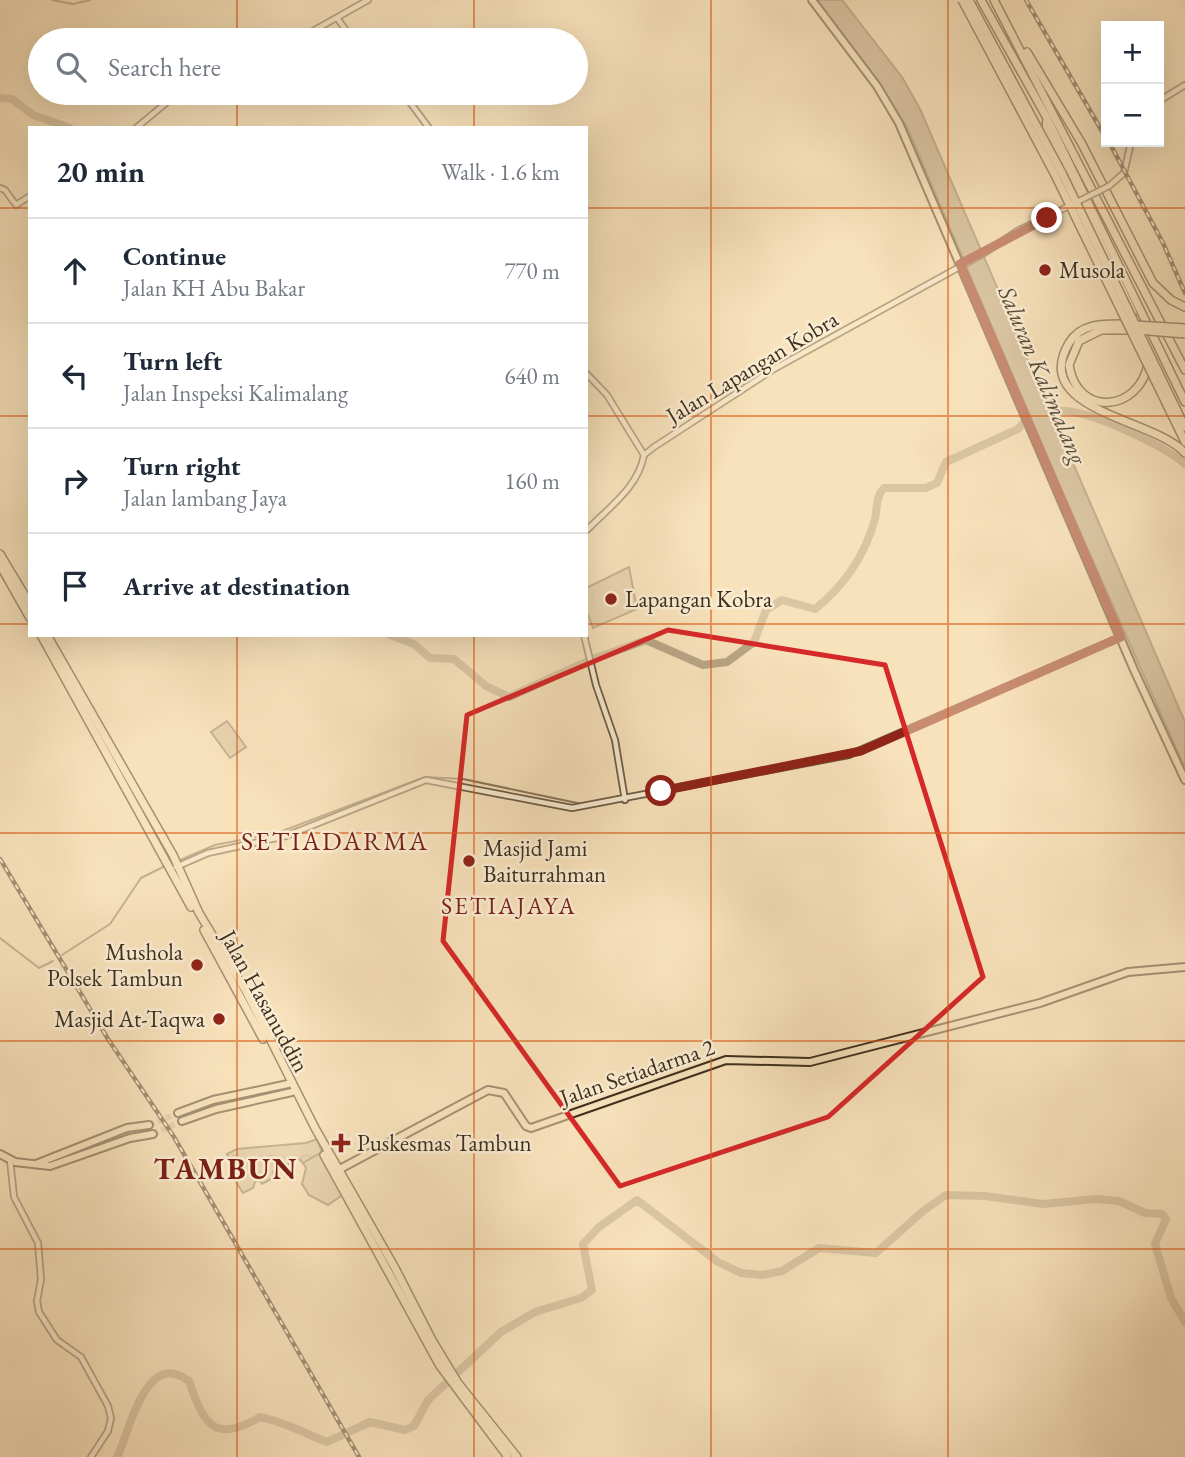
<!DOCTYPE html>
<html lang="en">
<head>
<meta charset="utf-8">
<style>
	body { margin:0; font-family:"EB Garamond",serif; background:#f2f2f3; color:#1f2937 }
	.controls { position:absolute; right:21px; top:21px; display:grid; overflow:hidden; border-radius:0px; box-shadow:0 7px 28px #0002 }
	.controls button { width:63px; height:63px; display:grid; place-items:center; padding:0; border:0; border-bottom:2px solid #e0e1e3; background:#fff; color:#1f2937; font:35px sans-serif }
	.stop { position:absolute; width:21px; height:21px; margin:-16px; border:5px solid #8f2418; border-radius:50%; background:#fff }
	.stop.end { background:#8f2418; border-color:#fff; box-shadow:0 2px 7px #0008 }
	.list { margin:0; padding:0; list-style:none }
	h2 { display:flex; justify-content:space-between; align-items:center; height:91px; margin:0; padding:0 28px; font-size:30px }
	h2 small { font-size:23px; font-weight:400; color:#747a83 }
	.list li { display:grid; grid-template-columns:46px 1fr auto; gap:21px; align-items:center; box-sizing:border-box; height:105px; padding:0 28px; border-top:2px solid #e0e1e3 }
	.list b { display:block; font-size:26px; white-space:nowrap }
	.list p { margin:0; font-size:23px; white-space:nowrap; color:#747a83 }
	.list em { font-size:23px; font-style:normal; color:#747a83 }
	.icon { flex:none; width:38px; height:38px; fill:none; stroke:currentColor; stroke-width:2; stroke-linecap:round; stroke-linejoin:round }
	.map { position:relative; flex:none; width:1185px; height:1457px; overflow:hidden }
	.search { position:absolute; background:#fff; box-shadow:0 7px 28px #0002; left:28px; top:28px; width:560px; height:77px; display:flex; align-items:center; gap:18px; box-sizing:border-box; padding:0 24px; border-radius:38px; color:#747a83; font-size:26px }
	.panel { position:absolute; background:#fff; box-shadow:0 7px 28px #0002; left:28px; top:126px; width:560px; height:511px; border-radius:0px }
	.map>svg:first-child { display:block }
	.grass { fill:url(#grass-tufts); stroke:#8b7a5e; stroke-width:2 }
	.forest { fill:url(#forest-crowns); stroke:#8b7a5e; stroke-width:2 }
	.park { fill:#d8c4a0; stroke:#8b7a5e; stroke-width:2 }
	.water { fill:#b9a585; stroke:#88765b; stroke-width:2 }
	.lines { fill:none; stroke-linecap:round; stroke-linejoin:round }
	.stream { stroke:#88765b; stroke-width:2 }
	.river { stroke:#b9a585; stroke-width:8 }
	.major-tunnel { stroke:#d3be9b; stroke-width:6; stroke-dasharray:6 3; stroke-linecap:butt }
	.minor-casing { stroke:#6c5c44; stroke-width:8 }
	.major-casing { stroke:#3e2f1d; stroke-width:10 }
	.highway-casing { stroke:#3e2f1d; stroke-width:10 }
	.minor { stroke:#faecd3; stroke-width:4.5 }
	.major { stroke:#f8e2bb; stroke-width:6 }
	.highway { stroke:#f8e2bb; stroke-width:7 }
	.rail-casing { stroke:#3e2f1d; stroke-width:4.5 }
	.rail { stroke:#faecd3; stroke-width:2; stroke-dasharray:5; stroke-linecap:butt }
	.minor-bridge-casing { stroke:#6c5c44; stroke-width:8; stroke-linecap:butt }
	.highway-bridge-casing { stroke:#3e2f1d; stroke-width:10; stroke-linecap:butt }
	.minor-bridge { stroke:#faecd3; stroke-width:4.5 }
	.highway-bridge { stroke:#f8e2bb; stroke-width:7 }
	.route { stroke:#8f2418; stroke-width:9 }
	.marked { fill:none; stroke:#d62828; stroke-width:5; stroke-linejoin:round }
	.grid { fill:none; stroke:#d7550e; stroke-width:2; stroke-opacity:0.55 }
	.poi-dot { fill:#8f2418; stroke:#faecd3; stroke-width:2.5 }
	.labels { text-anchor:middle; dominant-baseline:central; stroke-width:5; stroke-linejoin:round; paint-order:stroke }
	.poi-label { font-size:23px; fill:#3e2f1d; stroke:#faecd3; text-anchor:start }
	.street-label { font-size:23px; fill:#3e2f1d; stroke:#faecd3 }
	.water-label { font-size:24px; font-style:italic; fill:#5d4c37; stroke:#faecd3 }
	.neighbourhood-label { font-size:24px; letter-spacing:2px; fill:#7a1f14; stroke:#faecd3 }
	.quarter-label { font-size:26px; letter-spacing:2px; fill:#7a1f14; stroke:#faecd3 }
	.district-label { font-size:30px; font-weight:bold; letter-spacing:2px; fill:#7a1f14; stroke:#faecd3 }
</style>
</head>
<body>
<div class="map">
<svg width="1185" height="1457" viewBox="0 0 1185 1457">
	<defs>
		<pattern id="grass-tufts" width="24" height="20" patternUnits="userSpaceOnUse" patternTransform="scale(1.75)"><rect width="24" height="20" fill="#d8c4a0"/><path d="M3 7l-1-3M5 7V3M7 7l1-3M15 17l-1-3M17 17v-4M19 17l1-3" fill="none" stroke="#baa989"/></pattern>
		<pattern id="forest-crowns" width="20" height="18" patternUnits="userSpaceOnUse" patternTransform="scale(1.75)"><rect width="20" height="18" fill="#d8c4a0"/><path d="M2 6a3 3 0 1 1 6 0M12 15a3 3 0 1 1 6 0" fill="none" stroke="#baa989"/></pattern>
	</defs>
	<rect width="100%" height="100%" fill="#f8e2bb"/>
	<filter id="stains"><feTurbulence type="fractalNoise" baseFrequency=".00286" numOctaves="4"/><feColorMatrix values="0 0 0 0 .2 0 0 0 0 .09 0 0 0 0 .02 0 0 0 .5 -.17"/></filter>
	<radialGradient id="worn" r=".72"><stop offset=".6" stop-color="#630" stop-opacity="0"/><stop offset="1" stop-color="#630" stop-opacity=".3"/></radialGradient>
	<path class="grass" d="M812 0H817L907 127 1185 768V780L966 276 964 262 955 253 889 105Z"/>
	<path class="forest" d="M317 1139 322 1152 303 1163 299 1159 273 1172 275 1177 262 1184 259 1180 255 1182 253 1188 243 1193 231 1174 235 1170 227 1154 237 1149 306 1143Z"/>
	<g class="park">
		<path d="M629 567 637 609 593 628 586 610V588Z"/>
		<path d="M227 721 246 747 230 758 211 732Z"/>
		<path d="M322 1152 345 1193 328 1205 309 1195 302 1184 306 1168 303 1163Z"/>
	</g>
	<path class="water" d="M817 0H842L902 77 920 109 1185 722V768L1062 491 907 127Z"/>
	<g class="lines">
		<g class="stream">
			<path d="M52 0 73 4 90 0"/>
			<path d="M611 798 621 796"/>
			<path d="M180 860 215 845 277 833 425 777 463 779 582 804"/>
			<path d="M0 938 39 968 53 961"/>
			<path d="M62 955 110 924 141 878 165 866"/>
		</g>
		<g class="river">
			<path d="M0 98 12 99 33 115 70 128"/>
			<path d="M1052 412C1077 403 1164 445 1185 464"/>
			<path d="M390 635 414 644 430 658 454 659 486 686 509 697 586 662"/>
			<path d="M593 659 646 640 703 665 727 662 754 642 766 610 782 600 815 609C844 586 865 555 875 519 878 507 875 497 884 488H925L937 483 946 462 1018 429 1024 422"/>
			<path d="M117 1457C130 1432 145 1348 189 1381 204 1424 213 1444 260 1417 285 1422 304 1433 327 1442L370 1422 405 1430 414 1426 428 1400 501 1332 535 1312 581 1298 592 1290 583 1244 599 1227 637 1200 718 1262 741 1273 762 1275 782 1271 819 1248 876 1253 923 1211 946 1195 985 1196 1043 1204 1096 1199 1119 1201 1145 1213 1162 1214 1166 1219 1155 1244 1171 1298 1185 1322"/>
		</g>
		<g class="major-tunnel">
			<path d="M149 1125 178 1113"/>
			<path d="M153 1134 182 1121"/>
		</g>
		<defs>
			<g id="minor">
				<path d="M337 18 353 40"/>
				<path d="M297 40 368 0"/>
				<path d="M403 93 429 128"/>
				<path d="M1159 101 1185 85"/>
				<path d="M136 128 178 93"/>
				<path d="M1109 186 1124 173 1131 142"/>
				<path d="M0 188 5 190 16 205 30 196"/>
				<path d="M586 373 607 395 644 455"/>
				<path d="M586 531C609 507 638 488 644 455L654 447 774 369 983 254 1017 231 1065 208"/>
				<path d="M584 635 596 685 615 740 625 800"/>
				<path d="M176 867 208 853 286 836 426 780 572 808 849 755 1120 637"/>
				<path d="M10 1160 14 1197 38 1243 41 1279 37 1301 39 1312 57 1340 81 1357 108 1406 111 1418 108 1431 91 1457"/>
			</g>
			<g id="major">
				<path d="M812 0 877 86 899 123 1134 670 1185 780"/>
				<path d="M178 1113 213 1100 288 1084"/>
				<path d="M182 1121 216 1109 292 1092"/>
				<path d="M0 1154 15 1162 50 1166 130 1138 153 1134"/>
				<path d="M36 1164 127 1128 149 1125"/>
				<path d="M338 1170 488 1090 504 1093 526 1126 531 1128 726 1060 810 1062 1040 1003 1128 972 1185 967"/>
			</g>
			<g id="highway">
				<path d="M981 0 1047 118 1185 402"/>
				<path d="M994 0 1185 370"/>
				<path d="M1027 52 1082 144 1153 283 1171 300 1185 307"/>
				<path d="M1047 118 1046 128 1133 313"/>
				<path d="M1127 324C1106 324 1082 322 1069 343 1029 411 1156 419 1185 453"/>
				<path d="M1127 330H1101L1079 341 1069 365C1077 418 1139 412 1148 364"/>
				<path d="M0 554 30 604"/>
				<path d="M0 565 30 618"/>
				<path d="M41 635 191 907"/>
				<path d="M47 635 173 855 199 913 246 991 315 1128 395 1268 432 1340 458 1383 517 1457"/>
				<path d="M204 930 263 1039"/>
				<path d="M324 1155 440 1366 508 1457"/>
			</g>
		</defs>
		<use href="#minor" class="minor-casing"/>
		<use href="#major" class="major-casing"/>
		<use href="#highway" class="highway-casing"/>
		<use href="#minor" class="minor"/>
		<use href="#major" class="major"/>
		<use href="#highway" class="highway"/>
		<defs>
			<g id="rail">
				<path d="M1026 0 1106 138"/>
				<path d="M1109 142 1163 243 1185 293"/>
				<path d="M0 859 108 1039 174 1137 359 1457"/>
			</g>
		</defs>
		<use href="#rail" class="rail-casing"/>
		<use href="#rail" class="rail"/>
		<defs>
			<path id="minor-bridge" d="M1065 208 1109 186"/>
			<g id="highway-bridge">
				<path d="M962 0 1055 175 1185 442"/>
				<path d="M969 0 1062 173 1185 427"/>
				<path d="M1135 325 1185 328"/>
				<path d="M1137 330 1185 334"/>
			</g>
		</defs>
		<use href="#minor-bridge" class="minor-bridge-casing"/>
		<use href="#highway-bridge" class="highway-bridge-casing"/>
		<use href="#minor-bridge" class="minor-bridge"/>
		<use href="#highway-bridge" class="highway-bridge"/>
	</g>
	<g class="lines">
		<path class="route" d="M661 791 861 751 1121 637 960 264 1047 218"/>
	</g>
	<path d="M0 0H1185V1457H0ZM668 630 885 665 983 977 828 1117 620 1186 443 941 467 715Z" fill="#f8e2bb" fill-opacity=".55" fill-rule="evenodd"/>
	<path class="marked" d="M668 630 885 665 983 977 828 1117 620 1186 443 941 467 715Z"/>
	<path class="grid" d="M237 0V40M474 0V40M711 0V1457M948 0V1457M237 93V128M474 93V128M0 208H30M586 208H1185M0 416H30M586 416H1185M0 624H30M586 624H1185M237 635V1457M474 635V1457M0 833H1185M0 1041H1185M0 1249H1185"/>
	<g class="poi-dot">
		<circle cx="1045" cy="270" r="7"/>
		<circle cx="611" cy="599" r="7"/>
		<circle cx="469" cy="861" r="7"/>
		<circle cx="197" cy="965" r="7"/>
		<circle cx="219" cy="1019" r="7"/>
		<path d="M337.5 1132.5h7v7h7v7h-7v7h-7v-7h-7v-7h7z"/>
	</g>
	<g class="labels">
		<g class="poi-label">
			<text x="1059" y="270">Musola</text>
			<text x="625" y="599">Lapangan Kobra</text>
			<text x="483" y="848">Masjid Jami<tspan x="483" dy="26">Baiturrahman</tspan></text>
			<text x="183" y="952" text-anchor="end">Mushola<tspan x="183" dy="26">Polsek Tambun</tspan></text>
			<text x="205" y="1019" text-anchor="end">Masjid At-Taqwa</text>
			<text x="357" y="1143">Puskesmas Tambun</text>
		</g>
		<g class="street-label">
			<text transform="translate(752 367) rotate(-31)">Jalan Lapangan Kobra</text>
			<text transform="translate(265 1001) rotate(61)">Jalan Hasanuddin</text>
			<text transform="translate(637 1072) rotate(-19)">Jalan Setiadarma 2</text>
		</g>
		<g class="water-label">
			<text transform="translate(1043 375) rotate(67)">Saluran Kalimalang</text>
		</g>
		<g class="neighbourhood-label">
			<text x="509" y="905">SETIAJAYA</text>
		</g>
		<g class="quarter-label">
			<text x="335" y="841">SETIADARMA</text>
		</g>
		<g class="district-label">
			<text x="226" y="1168">TAMBUN</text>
		</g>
	</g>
	<rect width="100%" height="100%" filter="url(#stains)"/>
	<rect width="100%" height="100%" fill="url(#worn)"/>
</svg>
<div class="controls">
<button>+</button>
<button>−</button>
</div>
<div class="stop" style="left:661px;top:791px"></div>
<div class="stop end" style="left:1047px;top:218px"></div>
<div class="search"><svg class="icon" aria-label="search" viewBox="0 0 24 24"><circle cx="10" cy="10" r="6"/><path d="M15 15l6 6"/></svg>Search here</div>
<section class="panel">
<h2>20 min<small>Walk · 1.6 km</small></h2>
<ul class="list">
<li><svg class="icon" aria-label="ahead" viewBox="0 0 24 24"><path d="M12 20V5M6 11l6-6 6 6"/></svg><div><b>Continue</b><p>Jalan KH Abu Bakar</p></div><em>770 m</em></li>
<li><svg class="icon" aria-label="left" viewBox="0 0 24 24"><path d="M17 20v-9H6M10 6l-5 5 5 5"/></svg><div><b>Turn left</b><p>Jalan Inspeksi Kalimalang</p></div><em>640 m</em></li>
<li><svg class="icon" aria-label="right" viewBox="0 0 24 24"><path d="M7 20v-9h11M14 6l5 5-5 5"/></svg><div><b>Turn right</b><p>Jalan lambang Jaya</p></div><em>160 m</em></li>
<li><svg class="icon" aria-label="arrive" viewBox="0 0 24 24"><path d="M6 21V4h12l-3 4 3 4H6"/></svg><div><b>Arrive at destination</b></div></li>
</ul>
</section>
</div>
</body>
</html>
